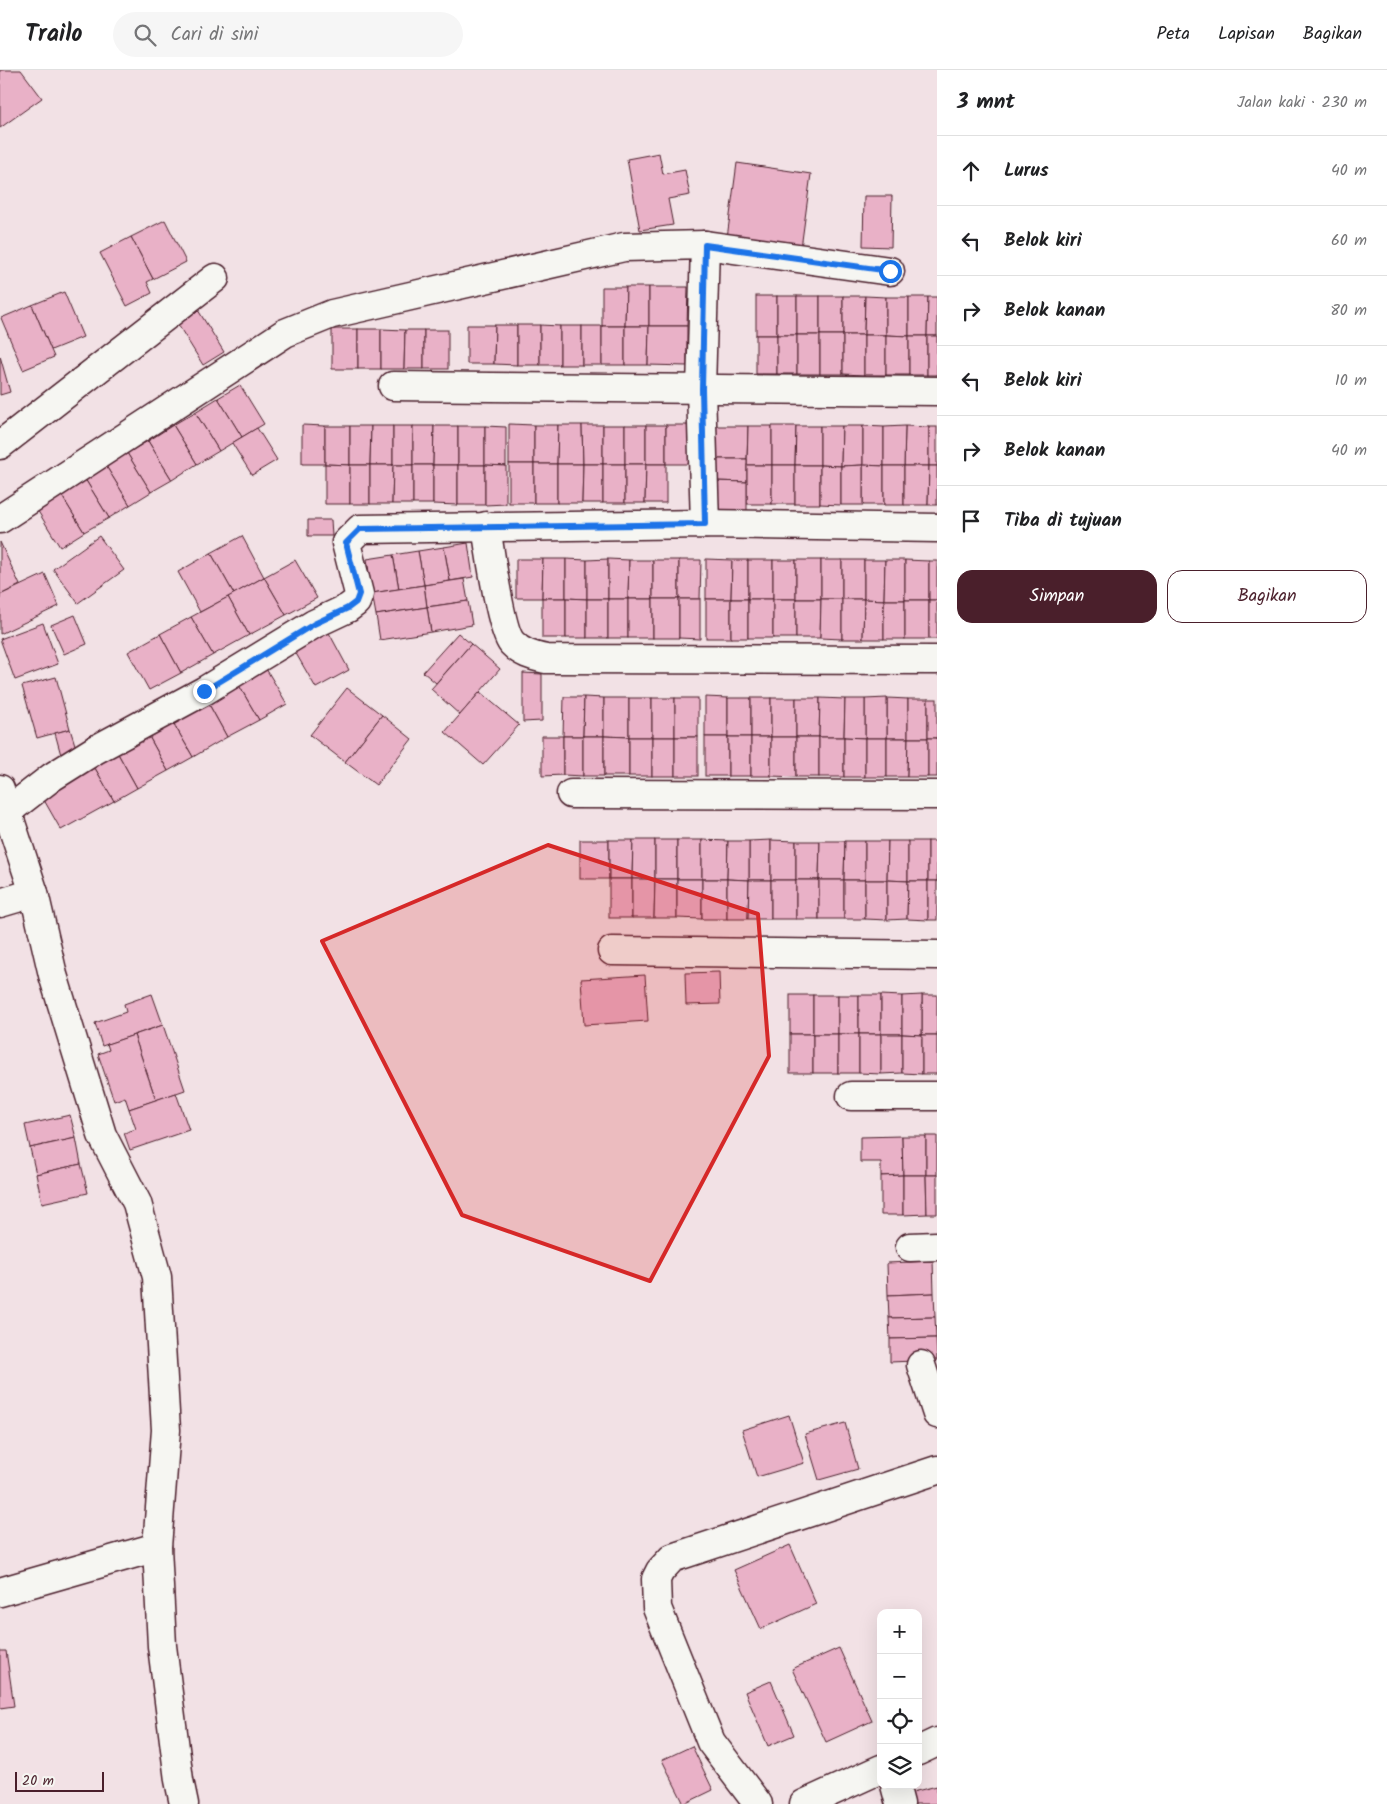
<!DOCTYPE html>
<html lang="id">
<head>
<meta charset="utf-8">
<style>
	body { margin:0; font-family:Kalam,sans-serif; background:#f6f6f6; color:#202124 }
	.controls { position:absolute; right:15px; bottom:15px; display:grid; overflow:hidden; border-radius:10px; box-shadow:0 5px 20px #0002 }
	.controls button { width:45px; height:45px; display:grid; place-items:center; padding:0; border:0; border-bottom:1px solid #e0e0e0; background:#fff; color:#202124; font:25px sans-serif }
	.scale { position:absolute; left:15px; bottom:12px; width:89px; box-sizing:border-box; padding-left:5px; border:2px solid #4a1f2b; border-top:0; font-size:14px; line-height:18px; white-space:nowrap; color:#4a1f2b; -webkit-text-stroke:4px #f6f6f2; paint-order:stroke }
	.stop { position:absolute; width:15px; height:15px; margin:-11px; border:4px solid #1a73e8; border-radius:50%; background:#fff }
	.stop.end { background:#1a73e8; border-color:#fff; box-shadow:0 1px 5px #0008 }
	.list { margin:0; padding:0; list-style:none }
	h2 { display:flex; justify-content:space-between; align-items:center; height:65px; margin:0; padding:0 20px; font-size:21px }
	h2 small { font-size:16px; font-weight:400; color:#757577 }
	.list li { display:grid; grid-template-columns:32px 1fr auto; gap:15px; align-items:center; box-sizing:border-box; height:70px; padding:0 20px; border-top:1px solid #e0e0e0 }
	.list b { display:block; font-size:19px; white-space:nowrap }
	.list em { font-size:16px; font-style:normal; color:#757577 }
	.actions { display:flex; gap:10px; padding:15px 20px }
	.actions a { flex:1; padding:11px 0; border:1px solid #4a1f2b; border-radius:15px; text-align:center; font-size:18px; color:#4a1f2b }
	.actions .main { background:#4a1f2b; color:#fff }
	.icon { flex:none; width:28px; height:28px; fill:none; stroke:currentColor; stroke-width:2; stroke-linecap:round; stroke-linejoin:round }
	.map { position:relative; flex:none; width:937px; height:1734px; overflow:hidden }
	header { display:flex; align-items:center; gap:30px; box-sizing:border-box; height:70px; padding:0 25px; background:#fff; border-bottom:1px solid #e0e0e0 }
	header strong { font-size:24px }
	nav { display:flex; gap:28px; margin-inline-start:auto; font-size:18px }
	.search { width:350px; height:45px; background:#f6f6f6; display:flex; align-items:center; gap:12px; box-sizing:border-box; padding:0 18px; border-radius:28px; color:#757577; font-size:19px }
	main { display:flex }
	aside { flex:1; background:#fff }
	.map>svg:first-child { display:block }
	.building { fill:#e9b1c7; stroke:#4a1f2b }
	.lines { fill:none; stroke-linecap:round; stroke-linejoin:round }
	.minor-casing { stroke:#4a1f2b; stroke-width:31 }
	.minor { stroke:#f6f6f2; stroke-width:28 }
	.route { stroke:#1a73e8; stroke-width:6 }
	.marked { fill:#d62828; fill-opacity:0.2; stroke:#d62828; stroke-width:4; stroke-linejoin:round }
</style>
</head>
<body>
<header>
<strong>Trailo</strong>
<div class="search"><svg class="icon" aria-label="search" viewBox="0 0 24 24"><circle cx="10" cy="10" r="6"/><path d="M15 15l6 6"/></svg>Cari di sini</div>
<nav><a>Peta</a><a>Lapisan</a><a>Bagikan</a></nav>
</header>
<main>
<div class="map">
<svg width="937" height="1734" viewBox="0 0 937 1734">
	<rect width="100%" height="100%" fill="#f2e1e5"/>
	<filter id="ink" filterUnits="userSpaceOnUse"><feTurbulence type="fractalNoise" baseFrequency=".02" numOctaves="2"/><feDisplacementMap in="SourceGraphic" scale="10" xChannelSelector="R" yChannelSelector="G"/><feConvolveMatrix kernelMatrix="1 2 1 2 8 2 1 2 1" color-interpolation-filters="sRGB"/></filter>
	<g filter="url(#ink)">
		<g class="building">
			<path d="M0 0H21L42 28 0 58Z"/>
			<path d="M659 83 663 104 685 100 690 125 668 129 673 155 640 160 627 89Z"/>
			<path d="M737 93 811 104 801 178 727 168Z"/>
			<path d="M864 126H892L891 177 863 176Z"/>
			<path d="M165 150 186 192 153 209 131 167Z"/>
			<path d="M131 167 153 209 147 212 152 223 127 236 100 183Z"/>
			<path d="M602 217H626L625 256H602Z"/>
			<path d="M626 217H649V256H625Z"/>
			<path d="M649 217H688L687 256H649Z"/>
			<path d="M64 222 83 267 51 280 32 235Z"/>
			<rect x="756" y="226" width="21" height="39"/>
			<rect x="777" y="226" width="20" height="39"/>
			<rect x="797" y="226" width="23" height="39"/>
			<rect x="820" y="226" width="23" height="39"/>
			<path d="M843 226H865L864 265H843Z"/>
			<path d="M865 226 886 227V265H864Z"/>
			<path d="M886 227H909V266L886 265Z"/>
			<path d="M909 227H928L927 266H909Z"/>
			<path d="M928 227H937V266H927Z"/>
			<path d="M32 235 54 287 23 300 1 248Z"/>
			<path d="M198 240 224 282 203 295 177 253Z"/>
			<path d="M467 255H495L494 294H467Z"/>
			<path d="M495 255H517V295L494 294Z"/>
			<rect x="517" y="255" width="23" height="40"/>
			<path d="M540 255 560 256V295H540Z"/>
			<rect x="560" y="256" width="22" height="39"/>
			<rect x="582" y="256" width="20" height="39"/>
			<rect x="602" y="256" width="23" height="39"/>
			<path d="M625 256H649L648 295H625Z"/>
			<path d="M649 256H687V296L648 295Z"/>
			<rect x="332" y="259" width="26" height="40"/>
			<rect x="358" y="259" width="23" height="40"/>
			<path d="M381 259 405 260 404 299H381Z"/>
			<path d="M405 260H424V299H404Z"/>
			<rect x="424" y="260" width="24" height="39"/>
			<rect x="756" y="265" width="21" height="39"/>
			<rect x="777" y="265" width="20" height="39"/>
			<rect x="797" y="265" width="23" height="39"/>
			<rect x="820" y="265" width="23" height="39"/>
			<path d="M843 265H864V305L843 304Z"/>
			<rect x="864" y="265" width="22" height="40"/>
			<path d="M886 265 909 266V305H886Z"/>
			<rect x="909" y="266" width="18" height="39"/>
			<rect x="927" y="266" width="10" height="39"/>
			<path d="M0 286 10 322 0 325Z"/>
			<path d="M240 315 264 354 242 367 218 328Z"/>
			<path d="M218 328 242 367 219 381 195 342Z"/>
			<path d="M195 342 219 381 197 394 173 355Z"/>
			<path d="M509 354 534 355V394H509Z"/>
			<path d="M173 355 197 394 172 410 148 371Z"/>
			<path d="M302 355 325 356V394H302Z"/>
			<path d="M534 355H558L557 394H534Z"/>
			<path d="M558 355H582L583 394H557Z"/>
			<path d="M582 355H603V394H583Z"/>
			<rect x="603" y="355" width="22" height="39"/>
			<rect x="625" y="355" width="21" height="39"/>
			<rect x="646" y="355" width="20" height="39"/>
			<rect x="666" y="355" width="25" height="39"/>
			<path d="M325 356H350V395L325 394Z"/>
			<path d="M350 356H371L370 395H350Z"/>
			<path d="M371 356H393V395H370Z"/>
			<rect x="393" y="356" width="20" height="39"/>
			<path d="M413 356H434L433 395H413Z"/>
			<path d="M434 356H458V395H433Z"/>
			<rect x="458" y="356" width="27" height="39"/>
			<path d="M485 356 506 357V396L485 395Z"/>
			<path d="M714 356H748L747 389H713Z"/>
			<path d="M748 356H772V395H747Z"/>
			<path d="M772 356H796L795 395H772Z"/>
			<path d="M796 356H820V395H795Z"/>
			<path d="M820 356H842L841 396 820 395Z"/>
			<path d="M842 356H863V395L841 396Z"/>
			<path d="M863 356 884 357V396L863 395Z"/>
			<path d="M905 356 929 357V396H904Z"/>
			<path d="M905 356 904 396H884V357Z"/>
			<rect x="929" y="357" width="8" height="39"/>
			<path d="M257 358 277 390 252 405 232 373Z"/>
			<path d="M148 371 172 410 151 422 127 383Z"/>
			<path d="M127 383 151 422 130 435 106 396Z"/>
			<path d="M713 389H747V412L713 411Z"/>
			<path d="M325 394 350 395V434H325Z"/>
			<rect x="509" y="394" width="25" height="39"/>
			<rect x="534" y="394" width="23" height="39"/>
			<path d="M557 394H583L582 433H557Z"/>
			<path d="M583 394H603V433H582Z"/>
			<rect x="603" y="394" width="22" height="39"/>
			<path d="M625 394H646L645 433H625Z"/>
			<path d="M646 394H666V433H645Z"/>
			<rect x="350" y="395" width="20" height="39"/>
			<path d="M370 395H393L392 434H370Z"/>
			<path d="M393 395H413V434H392Z"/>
			<rect x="413" y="395" width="20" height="39"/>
			<path d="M433 395H458V435L433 434Z"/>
			<rect x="458" y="395" width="27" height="40"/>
			<path d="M485 395 506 396V434L485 435Z"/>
			<rect x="747" y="395" width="25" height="39"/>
			<rect x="772" y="395" width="23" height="39"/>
			<rect x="795" y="395" width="25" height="39"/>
			<path d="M820 395 841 396V435L820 434Z"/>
			<path d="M863 395 884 396V435H863Z"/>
			<path d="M863 395V435H841V396Z"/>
			<path d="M106 396 130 435 109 448 85 409Z"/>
			<rect x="884" y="396" width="20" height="39"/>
			<path d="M904 396H929L928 435H904Z"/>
			<path d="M929 396H937V435H928Z"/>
			<path d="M85 409 109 448 84 462 60 423Z"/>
			<path d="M713 411 747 412V443H713Z"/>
			<path d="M60 423 84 462 60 477 36 438Z"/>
			<path d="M308 450H331L332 466H308Z"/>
			<path d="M99 466 124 500 78 533 53 499Z"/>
			<path d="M242 466 264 507 234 524 211 483Z"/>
			<path d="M0 472 20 515 0 525Z"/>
			<path d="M468 473 473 507 450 511 444 477Z"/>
			<path d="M444 477 450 511 424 515 418 481Z"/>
			<path d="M418 481 424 515 399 519 393 485Z"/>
			<path d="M211 483 234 524 200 542 178 502Z"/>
			<path d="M393 485 399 519 372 523 367 489Z"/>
			<path d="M516 489H543L542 528H516Z"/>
			<path d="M543 489H566V528H542Z"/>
			<path d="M566 489 587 490V529L566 528Z"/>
			<path d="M608 489V529H587V490Z"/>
			<path d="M608 489 629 490 628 529H608Z"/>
			<path d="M706 489 732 490 731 529H706Z"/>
			<path d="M295 490 317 528 286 545 264 507Z"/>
			<path d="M629 490H653V529H628Z"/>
			<rect x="653" y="490" width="26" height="39"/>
			<path d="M679 490H701L700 529H679Z"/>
			<path d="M732 490H748V529H731Z"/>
			<rect x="748" y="490" width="25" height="39"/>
			<rect x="773" y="490" width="23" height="39"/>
			<rect x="796" y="490" width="25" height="39"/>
			<rect x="821" y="490" width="21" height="39"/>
			<rect x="842" y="490" width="22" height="39"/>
			<path d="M864 490H885L884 530 864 529Z"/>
			<path d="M885 490H905V530H884Z"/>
			<path d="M905 490 929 491V530H905Z"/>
			<rect x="929" y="491" width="8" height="39"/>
			<path d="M45 504 59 536 0 564V525Z"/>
			<path d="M264 507 286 545 249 565 228 527Z"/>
			<path d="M464 509 468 531 427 537 424 515Z"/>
			<path d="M424 515 427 537 376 545 372 523Z"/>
			<path d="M228 527 249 565 213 585 191 547Z"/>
			<rect x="542" y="528" width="24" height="40"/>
			<path d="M566 528 587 529V568H566Z"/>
			<rect x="587" y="529" width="21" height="39"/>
			<rect x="608" y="529" width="20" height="39"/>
			<rect x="628" y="529" width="25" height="39"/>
			<rect x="653" y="529" width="26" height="39"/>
			<path d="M679 529H700V569L679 568Z"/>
			<rect x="706" y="529" width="25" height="39"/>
			<rect x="731" y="529" width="17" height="39"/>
			<rect x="748" y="529" width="25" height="39"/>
			<rect x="773" y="529" width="23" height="39"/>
			<path d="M796 529H821L820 568H796Z"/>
			<path d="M821 529H842V569L820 568Z"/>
			<path d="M842 529H864L863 569H842Z"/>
			<path d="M864 529 884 530V569H863Z"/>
			<rect x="884" y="530" width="21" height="39"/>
			<rect x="905" y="530" width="24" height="39"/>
			<rect x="929" y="530" width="8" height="39"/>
			<path d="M468 531 472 555 431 562 427 537Z"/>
			<path d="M427 537 431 562 380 570 376 545Z"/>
			<path d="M75 545 87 574 64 584 51 555Z"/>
			<path d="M191 547 213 585 181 603 160 564Z"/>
			<path d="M43 553 58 594 15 610 0 569Z"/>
			<path d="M328 561 349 600 316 618 294 580Z"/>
			<path d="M458 563 471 574 436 613 423 602Z"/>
			<path d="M160 564 181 603 149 620 128 582Z"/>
			<path d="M471 574 500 599 460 645 431 619Z"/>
			<path d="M265 597 287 634 259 650 237 612Z"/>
			<path d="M523 603 542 604V651L523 652Z"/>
			<path d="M56 607 70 659 37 668 22 616Z"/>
			<path d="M237 612 259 650 227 667 206 629Z"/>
			<path d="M347 618 382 645 345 692 310 665Z"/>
			<path d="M480 622 519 655 483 695 445 662Z"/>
			<path d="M564 627H584L583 666H563Z"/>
			<path d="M584 627 604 628V666H583Z"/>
			<path d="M705 627 728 628V667H705Z"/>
			<path d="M604 628H629V667L604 666Z"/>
			<rect x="629" y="628" width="23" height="39"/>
			<rect x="652" y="628" width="23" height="39"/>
			<rect x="675" y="628" width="23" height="39"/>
			<rect x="728" y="628" width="23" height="39"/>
			<rect x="751" y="628" width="20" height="39"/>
			<rect x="771" y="628" width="25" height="39"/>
			<path d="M796 628H820L819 667H796Z"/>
			<path d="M820 628 845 629 844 667H819Z"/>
			<path d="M887 628 908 629V668H887Z"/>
			<path d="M887 628V668H865V629Z"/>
			<path d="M206 629 227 667 193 687 171 649Z"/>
			<path d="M845 629H865V668L844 667Z"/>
			<rect x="908" y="629" width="20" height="39"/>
			<rect x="928" y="629" width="9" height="39"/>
			<path d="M382 645 412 669 376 715 345 692Z"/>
			<path d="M171 649 193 687 168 701 147 663Z"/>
			<path d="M70 659 77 681 61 685 55 663Z"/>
			<path d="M147 663 168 701 137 718 116 680Z"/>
			<path d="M542 666H563V705L542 706Z"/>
			<path d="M563 666H583V706L563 705Z"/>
			<rect x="583" y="666" width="21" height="40"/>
			<path d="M604 666 629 667V706H604Z"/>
			<rect x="629" y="667" width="23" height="39"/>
			<rect x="652" y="667" width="23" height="39"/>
			<rect x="675" y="667" width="23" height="39"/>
			<rect x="705" y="667" width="23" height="39"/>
			<rect x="728" y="667" width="23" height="39"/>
			<rect x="751" y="667" width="20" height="39"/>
			<path d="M771 667H796V707L771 706Z"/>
			<rect x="796" y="667" width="23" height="40"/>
			<rect x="819" y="667" width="25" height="40"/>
			<path d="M844 667 865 668V707H844Z"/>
			<rect x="865" y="668" width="22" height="39"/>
			<path d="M887 668H908L907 707H887Z"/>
			<path d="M908 668H928V707H907Z"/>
			<rect x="928" y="668" width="9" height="39"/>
			<path d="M116 680 137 718 114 731 92 693Z"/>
			<path d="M92 693 114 731 61 760 40 723Z"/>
			<rect x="580" y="770" width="29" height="39"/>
			<path d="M609 770H633L632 809H609Z"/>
			<path d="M633 770H655V809H632Z"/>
			<rect x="655" y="770" width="22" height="39"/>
			<rect x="677" y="770" width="25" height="39"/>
			<path d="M702 770 728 771 727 809H702Z"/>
			<path d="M771 770V810H749V771Z"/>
			<path d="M771 770 796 771V810H771Z"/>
			<path d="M728 771H749V810L727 809Z"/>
			<path d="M796 771H820L819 810H796Z"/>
			<path d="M820 771H845L844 810H819Z"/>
			<path d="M845 771H865V810H844Z"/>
			<path d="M865 771H888L887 810H865Z"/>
			<path d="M888 771H908V811L887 810Z"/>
			<rect x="908" y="771" width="20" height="40"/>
			<rect x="928" y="771" width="9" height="40"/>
			<rect x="609" y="809" width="23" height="39"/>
			<path d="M632 809H655L654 848H632Z"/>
			<path d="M655 809H677V848H654Z"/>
			<path d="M677 809H702V849L677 848Z"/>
			<rect x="702" y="809" width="25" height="40"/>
			<path d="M727 809 749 810 748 849H727Z"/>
			<path d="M749 810H771V849H748Z"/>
			<rect x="771" y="810" width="25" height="39"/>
			<rect x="796" y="810" width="23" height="39"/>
			<rect x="819" y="810" width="25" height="39"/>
			<rect x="844" y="810" width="21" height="39"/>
			<path d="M865 810H887V850L865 849Z"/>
			<path d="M887 810 908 811 907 849 887 850Z"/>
			<path d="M908 811H928V850L907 849Z"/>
			<rect x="928" y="811" width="9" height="39"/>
			<path d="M719 902 720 934 686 935 685 903Z"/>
			<path d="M645 905 648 951 584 955 581 909Z"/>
			<path d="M152 924 163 955 102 976 95 953 126 942 124 934Z"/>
			<rect x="790" y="925" width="23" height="39"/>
			<rect x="813" y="925" width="25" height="39"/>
			<rect x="838" y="925" width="21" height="39"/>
			<rect x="859" y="925" width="22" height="39"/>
			<path d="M881 925 902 926V964H881Z"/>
			<rect x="922" y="925" width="15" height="40"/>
			<path d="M922 925V965L902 964V926Z"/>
			<path d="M163 955 185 1020 156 1030 134 965Z"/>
			<rect x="790" y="964" width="23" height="39"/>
			<rect x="813" y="964" width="25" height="39"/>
			<rect x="838" y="964" width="21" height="39"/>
			<path d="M859 964H881V1004L859 1003Z"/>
			<path d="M881 964H902V1003L881 1004Z"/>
			<path d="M902 964 922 965V1004L902 1003Z"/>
			<path d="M134 965 156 1030 129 1039 125 1027 114 1031 98 984 109 980 107 974Z"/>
			<rect x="922" y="965" width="15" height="39"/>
			<path d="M176 1023 189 1060 130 1080 124 1063 136 1059 129 1039Z"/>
			<path d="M70 1045 76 1068 30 1078 25 1055Z"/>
			<path d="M902 1066 903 1105 881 1106V1092H860V1067Z"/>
			<path d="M902 1066H926V1105H903Z"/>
			<rect x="926" y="1066" width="11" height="39"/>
			<path d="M76 1068 81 1094 36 1104 30 1078Z"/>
			<path d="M81 1094 88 1123 42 1133 36 1104Z"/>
			<path d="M903 1105V1145H881V1106Z"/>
			<path d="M903 1105H926L927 1144 903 1145Z"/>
			<path d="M926 1105H937V1144H927Z"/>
			<path d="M933 1191 934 1223 888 1225 887 1193Z"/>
			<path d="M934 1223 935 1247 889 1248 888 1225Z"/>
			<path d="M935 1247 936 1268 890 1269 889 1248Z"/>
			<path d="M936 1268 937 1290 890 1292V1269Z"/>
			<path d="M789 1345 804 1393 757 1407 742 1360Z"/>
			<path d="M845 1353 858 1399 819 1410 805 1364Z"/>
			<path d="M790 1475 816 1534 761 1559 734 1500Z"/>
			<path d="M839 1578 872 1651 826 1672 792 1599Z"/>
			<path d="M0 1581H6L14 1636 0 1638Z"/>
			<path d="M771 1611 794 1665 768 1676 745 1622Z"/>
			<path d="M692 1676 713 1720 684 1734 662 1690Z"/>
			<path d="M937 1716V1734H911L908 1723Z"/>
		</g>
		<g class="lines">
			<defs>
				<g id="minor">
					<path d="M393 316 937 321"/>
					<path d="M0 375 215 208"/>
					<path d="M0 449 285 263 332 244 624 177 705 175 890 201"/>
					<path d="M705 454 701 319 705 175"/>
					<path d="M486 456C489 476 501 561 512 573 521 583 532 586 546 589L937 590"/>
					<path d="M0 719 34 823 53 905 102 1065 137 1133 157 1207 166 1360 157 1477 162 1576 179 1710 184 1734"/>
					<path d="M571 724 937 725"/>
					<path d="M0 743 8 741 52 707 95 680 204 621 314 554 348 538 356 532 359 524 346 473 360 459 705 454 937 458"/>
					<path d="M0 833 34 823"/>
					<path d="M612 881 937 885"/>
					<path d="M851 1026H937"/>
					<path d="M910 1177 937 1176"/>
					<path d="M921 1295 937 1344"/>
					<path d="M0 1522 157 1477"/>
					<path d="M918 1681 937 1672"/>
					<path d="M895 1715 900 1734"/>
					<path d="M758 1734 711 1672 657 1538 656 1509 660 1501 672 1488 937 1400"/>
					<path d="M804 1734 881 1699"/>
				</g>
			</defs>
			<use href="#minor" class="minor-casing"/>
			<use href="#minor" class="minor"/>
		</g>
	</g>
	<g class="lines" filter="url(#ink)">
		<path class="route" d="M204 621 314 554 348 538 356 532 359 524 346 473 360 459 705 454 702 319 705 175 890 201"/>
	</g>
	<path class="marked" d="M548 775 758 844 769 986 650 1211 462 1145 322 871Z"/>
</svg>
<div class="controls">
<button>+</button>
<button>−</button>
<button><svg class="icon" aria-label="locate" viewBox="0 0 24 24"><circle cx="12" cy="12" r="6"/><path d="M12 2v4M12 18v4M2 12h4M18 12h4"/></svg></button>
<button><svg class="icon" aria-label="layers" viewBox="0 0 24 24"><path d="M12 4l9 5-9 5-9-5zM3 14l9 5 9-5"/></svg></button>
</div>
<div class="scale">20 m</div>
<div class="stop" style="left:890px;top:201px"></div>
<div class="stop end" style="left:204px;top:621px"></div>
</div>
<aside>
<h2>3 mnt<small>Jalan kaki · 230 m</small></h2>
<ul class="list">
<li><svg class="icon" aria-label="ahead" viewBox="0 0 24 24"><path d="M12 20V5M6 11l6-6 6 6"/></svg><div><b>Lurus</b></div><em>40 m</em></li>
<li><svg class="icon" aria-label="left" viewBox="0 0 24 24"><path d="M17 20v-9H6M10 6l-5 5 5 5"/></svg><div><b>Belok kiri</b></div><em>60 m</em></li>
<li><svg class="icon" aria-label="right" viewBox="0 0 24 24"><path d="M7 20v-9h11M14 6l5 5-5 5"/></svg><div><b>Belok kanan</b></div><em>80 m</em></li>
<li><svg class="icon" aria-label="left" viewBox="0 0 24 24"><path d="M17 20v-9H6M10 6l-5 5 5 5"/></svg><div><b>Belok kiri</b></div><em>10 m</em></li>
<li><svg class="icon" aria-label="right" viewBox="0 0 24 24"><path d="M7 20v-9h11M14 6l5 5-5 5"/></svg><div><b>Belok kanan</b></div><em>40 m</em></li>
<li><svg class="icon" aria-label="arrive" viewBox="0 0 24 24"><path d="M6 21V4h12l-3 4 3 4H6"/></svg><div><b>Tiba di tujuan</b></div></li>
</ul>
<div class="actions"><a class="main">Simpan</a><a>Bagikan</a></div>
</aside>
</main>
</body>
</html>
